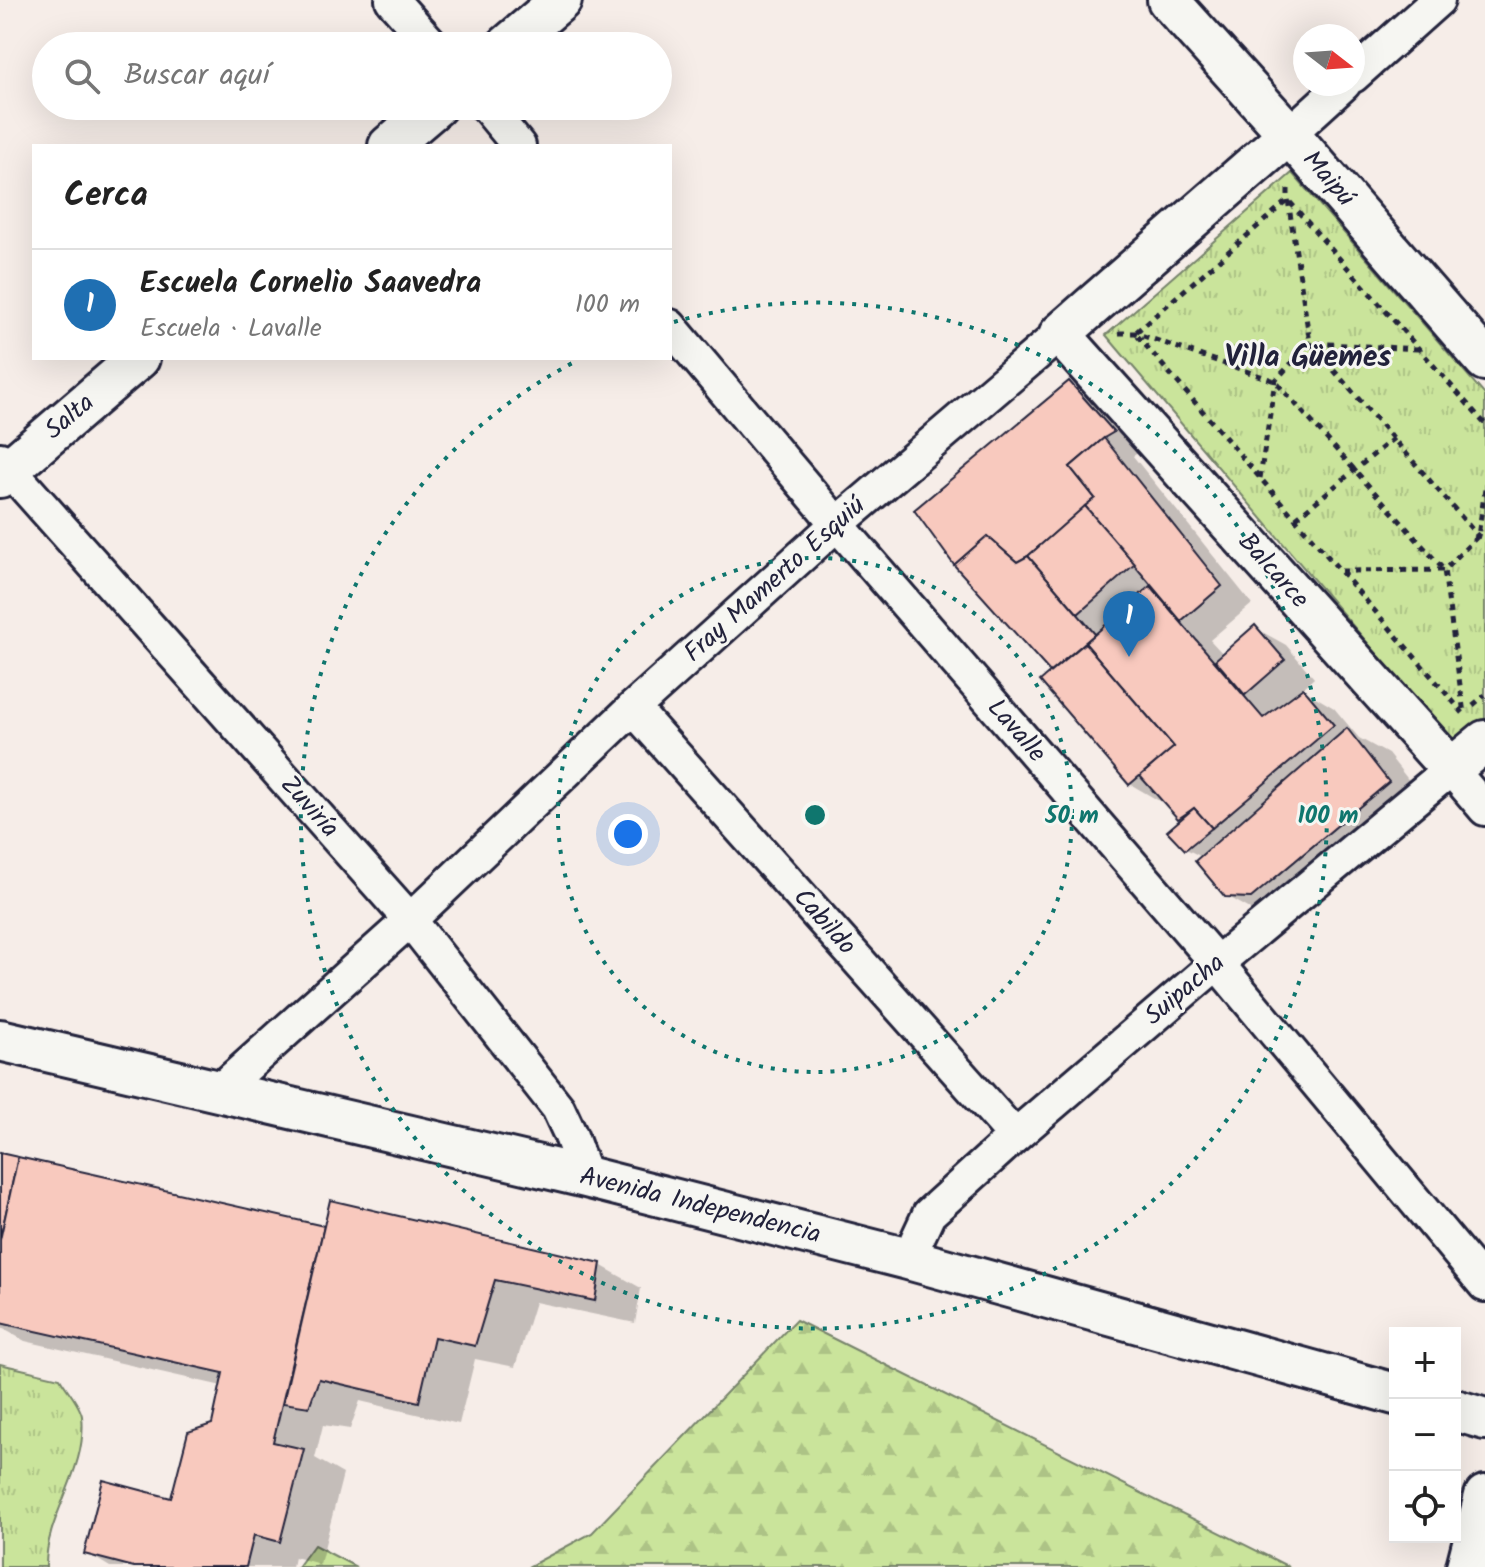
<!DOCTYPE html>
<html lang="es">
<head>
<meta charset="utf-8">
<style>
	body { margin:0; font-family:Kalam,sans-serif; background:#f2f2f2; color:#222 }
	.controls { position:absolute; right:24px; bottom:24px; display:grid; overflow:hidden; border-radius:0px; box-shadow:0 8px 32px #0002 }
	.controls button { width:72px; height:72px; display:grid; place-items:center; padding:0; border:0; border-bottom:2px solid #e0e0e0; background:#fff; color:#222; font:40px sans-serif }
	.compass { position:absolute; left:1293px; top:24px; width:72px; height:72px; border-radius:50%; background:#fff; box-shadow:0 8px 32px #0002; rotate:107deg }
	.you { position:absolute; left:628px; top:834px; width:28px; height:28px; margin:-20px; border:6px solid #fff; border-radius:50%; background:#1a73e8; box-shadow:0 0 0 12px #1a73e833 }
	.badge { display:grid; place-items:center; width:52px; height:52px; border-radius:50%; background:#1f6fb2; color:#fff; font-size:26px; font-weight:700 }
	.pin { position:absolute; translate:-50% -66px; filter:drop-shadow(0 2px 4px #0008) }
	.pin::after { content:''; position:absolute; top:42px; width:28px; height:24px; background:inherit; clip-path:polygon(0 0,100% 0,50% 100%) }
	.list { margin:0; padding:0; list-style:none }
	h2 { display:flex; justify-content:space-between; align-items:center; height:104px; margin:0; padding:0 32px; font-size:34px }
	h2 small { font-size:26px; font-weight:400; color:#767676 }
	.list li { display:grid; grid-template-columns:52px 1fr auto; gap:24px; align-items:center; box-sizing:border-box; height:112px; padding:0 32px; border-top:2px solid #e0e0e0 }
	.list b { display:block; font-size:30px; white-space:nowrap }
	.list p { margin:0; font-size:26px; white-space:nowrap; color:#767676 }
	.list em { font-size:26px; font-style:normal; color:#767676 }
	.icon { flex:none; width:44px; height:44px; fill:none; stroke:currentColor; stroke-width:2; stroke-linecap:round; stroke-linejoin:round }
	.map { position:relative; flex:none; width:1485px; height:1567px; overflow:hidden }
	.search { position:absolute; background:#fff; box-shadow:0 8px 32px #0002; left:32px; top:32px; width:640px; height:88px; display:flex; align-items:center; gap:20px; box-sizing:border-box; padding:0 28px; border-radius:44px; color:#767676; font-size:30px }
	.panel { position:absolute; background:#fff; box-shadow:0 8px 32px #0002; left:32px; top:144px; width:640px; height:216px; border-radius:0px }
	.map>svg:first-child { display:block }
	.forest { fill:url(#forest-firs); stroke:#76836b; stroke-width:2 }
	.park { fill:url(#park-tufts); stroke:#76836b; stroke-width:2 }
	.shadow { fill:#0003 }
	.building { fill:#f8c9be; stroke:#22223b; stroke-width:2 }
	.lines { fill:none; stroke-linecap:round; stroke-linejoin:round }
	.minor-casing { stroke:#22223b; stroke-width:38 }
	.tertiary-casing { stroke:#22223b; stroke-width:46 }
	.path { stroke:#22223b; stroke-width:5; stroke-dasharray:6 6; stroke-linecap:butt }
	.minor { stroke:#f6f6f2; stroke-width:32 }
	.tertiary { stroke:#f6f6f2; stroke-width:40 }
	.ring { fill:none; stroke:#0f766e; stroke-width:4; stroke-dasharray:4 8 }
	.labels { text-anchor:middle; dominant-baseline:central; stroke-width:6; stroke-linejoin:round; paint-order:stroke }
	.street-label { font-size:26px; fill:#22223b; stroke:#f6f6f2 }
	.quarter-label { font-size:30px; font-weight:bold; fill:#22223b; stroke:#f6f6f2 }
	.centre { fill:#0f766e; stroke:#f6f6f2; stroke-width:4 }
	.ring-label { font-size:24px; text-anchor:middle; font-weight:bold; fill:#0f766e; stroke:#f6f6f2; stroke-width:6; stroke-linejoin:round; paint-order:stroke }
</style>
</head>
<body>
<div class="map">
<svg width="1485" height="1567" viewBox="0 0 1485 1567">
	<defs>
		<pattern id="forest-firs" width="22" height="20" patternUnits="userSpaceOnUse" patternTransform="scale(2)"><rect width="22" height="20" fill="#cae49b"/><path d="M5 1l3.5 6h-7zM16 11l3.5 6h-7z" fill="#adc386"/></pattern>
		<pattern id="park-tufts" width="24" height="20" patternUnits="userSpaceOnUse" patternTransform="scale(2)"><rect width="24" height="20" fill="#cae49b"/><path d="M3 7l-1-3M5 7V3M7 7l1-3M15 17l-1-3M17 17v-4M19 17l1-3" fill="none" stroke="#adc386"/></pattern>
	</defs>
	<rect width="100%" height="100%" fill="#f6ede8"/>
	<filter id="ink" filterUnits="userSpaceOnUse"><feTurbulence type="fractalNoise" baseFrequency=".0125" numOctaves="2"/><feDisplacementMap in="SourceGraphic" scale="16" xChannelSelector="R" yChannelSelector="G"/><feConvolveMatrix kernelMatrix="1 2 1 2 8 2 1 2 1" color-interpolation-filters="sRGB"/></filter>
	<g filter="url(#ink)">
		<g class="forest">
			<path d="M796 1320 1289 1567H528L592 1533Z"/>
			<path d="M314 1545 356 1567H298Z"/>
		</g>
		<g class="park">
			<path d="M1292 173 1485 395V719L1455 746 1106 335Z"/>
			<path d="M0 1364 60 1378C66 1389 80 1404 82 1416 88 1471 45 1515 46 1567H0Z"/>
		</g>
		<g class="shadow">
			<path d="M1069 383 1100 401 1143 450 1133 456 1252 604 1210 640 1224 655 1255 628 1286 645 1314 678 1302 689 1334 708 1359 738 1388 754 1429 806 1268 919 1227 896 1202 857 1186 849 1181 819 1163 799 1161 802 1130 784 1053 673 956 563Z"/>
			<path d="M0 1155 325 1228 600 1265 641 1288 635 1323 535 1302 515 1367 475 1359 459 1424 360 1401 350 1429 323 1425 315 1458 343 1474 320 1564 294 1557 292 1567H110L87 1553 173 1500 213 1425 222 1386 25 1341 0 1327Z"/>
		</g>
		<g class="building">
			<path d="M1069 381 1114 432 1104 438 1070 467 1095 498 1028 556 1017 562 987 536 954 565 914 510Z"/>
			<path d="M1104 438 1222 586 1181 621 1085 506 1095 498 1070 467Z"/>
			<path d="M1085 506 1135 564 1078 614 1028 556Z"/>
			<path d="M987 536 1017 562 1028 556 1095 634 1050 672 954 565Z"/>
			<path d="M1150 586 1263 718 1303 688 1334 725 1212 828 1194 808 1178 819 1140 776 1174 747 1085 643Z"/>
			<path d="M1255 625 1285 660 1245 695 1215 660Z"/>
			<path d="M1085 643 1174 747 1129 785 1040 681Z"/>
			<path d="M1347 728 1389 782 1251 898 1225 897 1195 861Z"/>
			<path d="M1194 808 1212 828 1185 850 1167 831Z"/>
			<path d="M0 1153 18 1157 0 1240Z"/>
			<path d="M18 1157 324 1226 273 1442 304 1449 280 1542 254 1535 246 1567H134L84 1554 103 1480 171 1498 188 1432 212 1424 223 1373 0 1323V1240Z"/>
			<path d="M330 1200 601 1263 595 1301 495 1280 475 1346 434 1337 419 1402 319 1379 309 1407 283 1403Z"/>
		</g>
		<g class="lines">
			<defs>
				<g id="minor">
					<path d="M392 0 433 46"/>
					<path d="M1353 76 1438 0"/>
					<path d="M486 106 519 146"/>
					<path d="M1289 134 1344 84"/>
					<path d="M670 326 837 524 1217 963 1485 1285"/>
					<path d="M0 459 410 920 558 1108 571 1136 586 1177"/>
					<path d="M633 708 1015 1136"/>
					<path d="M219 1091 410 920 633 708 837 524 1060 334"/>
					<path d="M908 1259 929 1214 1015 1136 1217 963 1451 769 1485 809"/>
				</g>
				<g id="tertiary">
					<path d="M1168 0 1289 134 1485 360"/>
					<path d="M507 46 561 0"/>
					<path d="M1289 134 1060 334 1451 769 1485 741"/>
					<path d="M389 146 436 106"/>
					<path d="M0 477 139 358"/>
					<path d="M0 1040 586 1177 908 1259 1395 1394"/>
					<path d="M1455 1410 1485 1419"/>
					<path d="M1467 1567 1485 1496"/>
				</g>
			</defs>
			<use href="#minor" class="minor-casing"/>
			<use href="#tertiary" class="tertiary-casing"/>
			<g class="path">
				<path d="M1288 189V200L1310 343 1478 536 1485 538"/>
				<path d="M1119 333H1135L1275 381 1444 570 1464 714"/>
				<path d="M1260 478 1275 381 1310 343 1418 349"/>
				<path d="M1296 518 1394 438"/>
				<path d="M1341 571 1444 570 1478 536 1485 489"/>
				<path d="M1473 705 1485 695"/>
				<path d="M1463 713 1135 333 1288 200 1485 424"/>
			</g>
			<use href="#minor" class="minor"/>
			<use href="#tertiary" class="tertiary"/>
		</g>
	</g>
	<g class="ring">
		<circle cx="815" cy="815" r="257"/>
		<path d="M674 322A513 513 0 1 1 578 360"/>
	</g>
	<g class="labels">
		<g class="street-label">
			<text transform="translate(1328 179) rotate(49)">Maipú</text>
			<text transform="translate(70 417) rotate(-40)">Salta</text>
			<text transform="translate(1273 571) rotate(48)">Balcarce</text>
			<text transform="translate(775 580) rotate(-42)">Fray Mamerto Esquiú</text>
			<text transform="translate(1016 731) rotate(49)">Lavalle</text>
			<text transform="translate(309 807) rotate(48)">Zuviría</text>
			<text transform="translate(824 922) rotate(48)">Cabildo</text>
			<text transform="translate(1185 990) rotate(-40)">Suipacha</text>
			<text transform="translate(700 1206) rotate(14)">Avenida Independencia</text>
		</g>
		<g class="quarter-label">
			<text x="1308" y="358">Villa Güemes</text>
		</g>
	</g>
	<circle cx="815" cy="815" r="12" class="centre"/>
	<g class="ring-label">
		<text x="1072" y="823">50 m</text>
		<text x="1328" y="823">100 m</text>
	</g>
</svg>
<div class="controls">
<button>+</button>
<button>−</button>
<button><svg class="icon" aria-label="locate" viewBox="0 0 24 24"><circle cx="12" cy="12" r="6"/><path d="M12 2v4M12 18v4M2 12h4M18 12h4"/></svg></button>
</div>
<svg class="compass" viewBox="-18 -18 36 36"><path d="M0-13l5 13h-10z" fill="#e53935"/><path d="M0 13l5-13h-10z" fill="#767676"/></svg>
<div class="you"></div>
<div class="pin badge" style="left:1129px;top:657px">1</div>
<div class="search"><svg class="icon" aria-label="search" viewBox="0 0 24 24"><circle cx="10" cy="10" r="6"/><path d="M15 15l6 6"/></svg>Buscar aquí</div>
<section class="panel">
<h2>Cerca<small></small></h2>
<ul class="list">
<li><span class="badge">1</span><div><b>Escuela Cornelio Saavedra</b><p>Escuela · Lavalle</p></div><em>100 m</em></li>
</ul>
</section>
</div>
</body>
</html>
